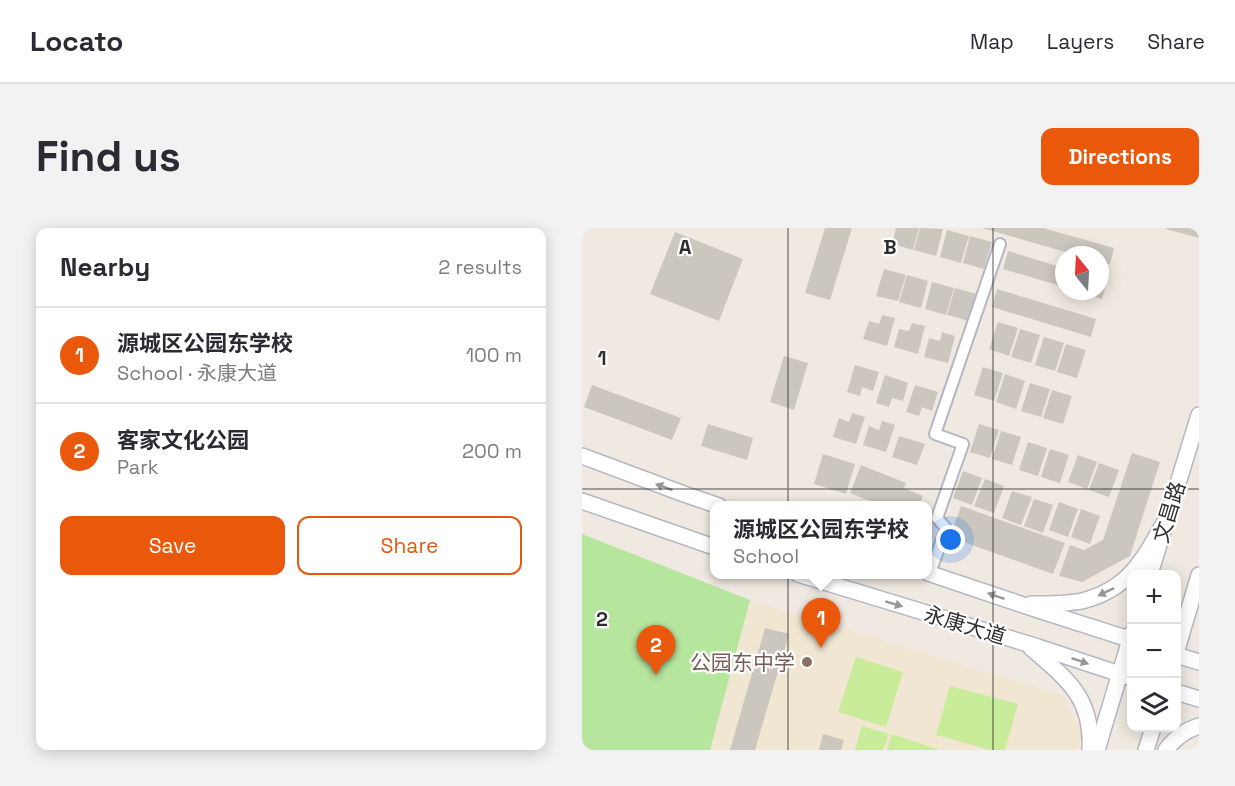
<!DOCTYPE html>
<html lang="en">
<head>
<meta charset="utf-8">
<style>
	body { margin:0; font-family:"Space Grotesk","Noto Sans SC",sans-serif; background:#f2f2f3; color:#2b2b33 }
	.controls { position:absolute; right:18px; bottom:18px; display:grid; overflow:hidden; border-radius:12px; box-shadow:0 3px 15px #0003 }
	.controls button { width:54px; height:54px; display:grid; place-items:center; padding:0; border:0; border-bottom:2px solid #e1e1e2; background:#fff; color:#2b2b33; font:30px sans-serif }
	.compass { position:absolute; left:473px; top:18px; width:54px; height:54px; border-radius:50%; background:#fff; box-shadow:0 3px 15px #0003; rotate:342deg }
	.you { position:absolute; left:369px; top:312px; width:21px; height:21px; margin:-15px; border:4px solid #fff; border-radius:50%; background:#1a73e8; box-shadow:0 0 0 9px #1a73e833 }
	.badge { display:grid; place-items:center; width:39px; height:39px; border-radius:50%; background:#ea580c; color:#fff; font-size:20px; font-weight:700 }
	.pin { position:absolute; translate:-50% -50px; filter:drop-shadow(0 2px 3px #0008) }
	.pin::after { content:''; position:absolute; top:32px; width:21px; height:18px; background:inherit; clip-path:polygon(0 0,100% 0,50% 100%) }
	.popup { position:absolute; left:128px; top:273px; width:222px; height:78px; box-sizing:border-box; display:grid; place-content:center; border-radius:12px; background:#fff; filter:drop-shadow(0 2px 4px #0005); font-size:20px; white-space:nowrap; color:#7c7c81 }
	.popup b { font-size:22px; color:#2b2b33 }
	.popup::after { content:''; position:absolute; left:50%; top:100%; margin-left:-12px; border:12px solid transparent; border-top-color:#fff }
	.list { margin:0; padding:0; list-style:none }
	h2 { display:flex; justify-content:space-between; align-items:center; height:78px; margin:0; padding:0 24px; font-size:26px }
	h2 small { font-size:20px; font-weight:400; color:#7c7c81 }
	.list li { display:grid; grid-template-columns:39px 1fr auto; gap:18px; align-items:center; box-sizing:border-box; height:96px; padding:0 24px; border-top:2px solid #e1e1e2 }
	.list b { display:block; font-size:22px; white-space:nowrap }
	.list p { margin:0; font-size:20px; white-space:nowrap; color:#7c7c81 }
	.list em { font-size:20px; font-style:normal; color:#7c7c81 }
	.actions { display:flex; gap:12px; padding:18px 24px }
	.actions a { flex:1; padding:14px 0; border:2px solid #ea580c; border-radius:12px; text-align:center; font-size:21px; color:#ea580c }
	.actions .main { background:#ea580c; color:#fff }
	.icon { flex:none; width:33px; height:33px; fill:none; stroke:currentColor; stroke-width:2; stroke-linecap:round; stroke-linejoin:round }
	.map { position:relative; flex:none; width:617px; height:522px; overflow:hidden; border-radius:12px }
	header { display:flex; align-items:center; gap:36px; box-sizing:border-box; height:84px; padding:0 30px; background:#fff; border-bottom:2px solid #e1e1e2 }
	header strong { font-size:28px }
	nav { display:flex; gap:33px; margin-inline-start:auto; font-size:21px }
	.intro { display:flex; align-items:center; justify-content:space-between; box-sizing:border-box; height:144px; padding:0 36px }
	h1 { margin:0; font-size:42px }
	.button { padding:15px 27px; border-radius:12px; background:#ea580c; color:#fff; font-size:21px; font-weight:700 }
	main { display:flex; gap:36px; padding:0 36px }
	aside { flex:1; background:#fff; border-radius:12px; box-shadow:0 3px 15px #0003 }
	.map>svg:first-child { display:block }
	.education { fill:#f0e6d1 }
	.green { fill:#b6e59e }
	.pitch { fill:#c9ec9a }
	.building { fill:#cbc7bf }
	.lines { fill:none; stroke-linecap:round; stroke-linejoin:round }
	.street-casing { stroke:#b4b7c1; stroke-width:14 }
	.secondary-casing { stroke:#b4b7c1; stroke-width:18 }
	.street { stroke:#fff; stroke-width:10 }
	.secondary { stroke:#fff; stroke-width:15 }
	.oneway { fill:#969696 }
	.grid { fill:none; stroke:#2e2e2e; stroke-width:1.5; stroke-opacity:0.55 }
	.education-dot { fill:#8d6e63; stroke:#fff; stroke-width:2 }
	.labels { text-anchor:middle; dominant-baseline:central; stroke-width:4.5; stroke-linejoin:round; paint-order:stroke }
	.street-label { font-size:21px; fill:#2e2e2e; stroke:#fff }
	.education-label { font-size:21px; fill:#785e54; stroke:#fff; text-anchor:end }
	.grid-label { font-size:20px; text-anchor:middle; font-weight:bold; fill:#2e2e2e; stroke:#fff; stroke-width:4.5; stroke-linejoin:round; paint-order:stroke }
</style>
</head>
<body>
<header>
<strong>Locato</strong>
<nav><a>Map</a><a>Layers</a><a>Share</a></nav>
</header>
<div class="intro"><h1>Find us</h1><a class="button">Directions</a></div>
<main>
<aside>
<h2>Nearby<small>2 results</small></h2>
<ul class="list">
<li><span class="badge">1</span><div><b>源城区公园东学校</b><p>School · 永康大道</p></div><em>100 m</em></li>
<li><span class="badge">2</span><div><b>客家文化公园</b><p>Park</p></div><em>200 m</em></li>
</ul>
<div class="actions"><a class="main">Save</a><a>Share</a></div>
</aside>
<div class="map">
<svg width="617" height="522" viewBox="0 0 617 522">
	<rect width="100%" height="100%" fill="#efe9e1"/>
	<path class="education" d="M168 372 480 467 501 506 495 522H128Z"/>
	<path class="green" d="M0 306 168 372 128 522H0Z"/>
	<g class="pitch">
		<path d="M274 429 321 444 304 499 256 484Z"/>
		<path d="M368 458 436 476 423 522H408L354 507Z"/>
		<path d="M280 498 307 506 301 522H273Z"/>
		<path d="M310 506 357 522H305Z"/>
	</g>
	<g class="building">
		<path d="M243 0H270L248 72 223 65Z"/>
		<path d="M314 0H337L331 22 310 16Z"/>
		<path d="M338 0 361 1 354 28 332 22Z"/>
		<path d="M400 0H461L532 20 528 36 518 34V27H494Z"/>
		<path d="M584 0H617V10L584 1Z"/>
		<path d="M365 2 387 8 379 35 358 29Z"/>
		<path d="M93 4 161 31 137 93 68 66Z"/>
		<path d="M388 8 410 14 402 41 381 35Z"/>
		<path d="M426 23 482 40V59L421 41Z"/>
		<path d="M302 41 324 47 316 73 294 68Z"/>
		<path d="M325 47 346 53 339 80 317 74Z"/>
		<path d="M518 51 525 53 520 71 496 64 518 63Z"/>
		<path d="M350 54 372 60 364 87 343 81Z"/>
		<path d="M373 60 395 66 387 93 365 87Z"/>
		<path d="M415 61 514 91 509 109 410 79Z"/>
		<path d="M300 87 313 90 305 118 281 111 287 93 297 96Z"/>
		<path d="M416 94 436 100 427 128 407 121Z"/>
		<path d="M330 95 343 98 336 126 312 119 317 101 327 103Z"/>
		<path d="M438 101 458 107 449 135 429 129Z"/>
		<path d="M360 104 373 108 366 135 342 129 347 110 358 113Z"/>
		<path d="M462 109 482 115 473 143 453 137Z"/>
		<path d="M484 116 504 122 495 150 475 144Z"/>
		<path d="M202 128 226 135 212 182 188 174Z"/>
		<path d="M273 137 297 144 291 163 280 159 278 168 265 164Z"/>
		<path d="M401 139 421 145 412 173 392 167Z"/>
		<path d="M423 146 443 153 434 181 414 174Z"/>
		<path d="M303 147 326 155 321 173 310 170 307 179 294 175Z"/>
		<path d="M448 155 468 161 459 189 439 183Z"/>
		<path d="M10 157 99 190 90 212 2 179Z"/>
		<path d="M333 157 356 164 350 183 340 179 337 188 324 184Z"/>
		<path d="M470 162 490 168 481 196 461 190Z"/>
		<path d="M270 185 283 189 274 216 251 209 257 190 267 194Z"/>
		<path d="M300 193 313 197 304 224 281 217 287 198 297 202Z"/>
		<path d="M126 196 171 210 165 232 119 218Z"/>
		<path d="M397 196 417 202 408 230 388 224Z"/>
		<path d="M419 203 439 209 430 237 410 231Z"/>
		<path d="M317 208 343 216 335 237 310 229Z"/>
		<path d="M446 214 465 220 456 248 437 242Z"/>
		<path d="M468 221 487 227 478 255 459 249Z"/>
		<path d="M550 225 578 234 548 328 500 354 477 348 488 317 502 322 521 312Z"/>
		<path d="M241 226 273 236 264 266 232 256Z"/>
		<path d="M496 227 515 234 505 261 486 254Z"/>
		<path d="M517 235 537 242 527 269 507 262Z"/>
		<path d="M279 237 324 255 322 260 341 268 337 278H300L268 265Z"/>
		<path d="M381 243 400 250 390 277 371 270Z"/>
		<path d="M403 251 422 258 412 285 392 278Z"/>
		<path d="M430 263 450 269 439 297 420 290Z"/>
		<path d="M452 271 471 277 461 305 442 298Z"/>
		<path d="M477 274 496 281 486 309 467 302Z"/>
		<path d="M379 278 483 315 471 346 368 309Z"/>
		<path d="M499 281 518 288 508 316 489 309Z"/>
		<path d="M183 400 207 406 173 522H148Z"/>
		<path d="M241 506 262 512 259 522H237Z"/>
	</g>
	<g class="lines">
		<defs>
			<path id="street" d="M348 345 364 300 355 290 381 216 353 206 418 16"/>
			<g id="secondary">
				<path d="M0 228 102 266 137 278"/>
				<path d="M0 273 132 319"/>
				<path d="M346 345 456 382 550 412"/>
				<path d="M216 346 456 419 550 450"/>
				<path d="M568 346 617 187"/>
				<path d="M449 376C466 376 484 376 500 373 549 361 563 328 586 288"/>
				<path d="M449 420C485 451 511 470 508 522"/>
				<path d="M594 425 617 347"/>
				<path d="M594 427 617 434"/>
				<path d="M594 464 617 471"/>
				<path d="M515 522 550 405"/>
				<path d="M564 522 571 500"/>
				<path d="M584 522C592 511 604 502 617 498"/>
			</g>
		</defs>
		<use href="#street" class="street-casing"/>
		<use href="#secondary" class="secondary-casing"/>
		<use href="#street" class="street"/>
		<use href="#secondary" class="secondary"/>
	</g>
	<defs><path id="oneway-solid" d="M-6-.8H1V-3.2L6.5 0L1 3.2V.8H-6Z" transform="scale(1.5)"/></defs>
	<g class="oneway">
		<use href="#oneway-solid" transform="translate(82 259) rotate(-160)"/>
		<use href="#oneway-solid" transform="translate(524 364) rotate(154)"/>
		<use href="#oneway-solid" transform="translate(414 368) rotate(-161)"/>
		<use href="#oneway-solid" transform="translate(312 376) rotate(17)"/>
		<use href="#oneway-solid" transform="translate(498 433) rotate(19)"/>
	</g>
	<path class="grid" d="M206 0V522M411 0V522M0 261H617"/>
	<circle class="education-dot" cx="225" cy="434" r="6"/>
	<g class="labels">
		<g class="street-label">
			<text transform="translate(587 284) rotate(-73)">文昌路</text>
			<text transform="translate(383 397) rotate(17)">永康大道</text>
		</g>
		<g class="education-label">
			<text x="213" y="434">公园东中学</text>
		</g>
	</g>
	<g class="grid-label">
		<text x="103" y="26">A</text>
		<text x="308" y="26">B</text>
		<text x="20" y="137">1</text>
		<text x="20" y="398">2</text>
	</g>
</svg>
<div class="controls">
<button>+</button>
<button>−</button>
<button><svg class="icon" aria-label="layers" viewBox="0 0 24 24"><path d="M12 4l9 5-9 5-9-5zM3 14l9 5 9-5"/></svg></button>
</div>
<svg class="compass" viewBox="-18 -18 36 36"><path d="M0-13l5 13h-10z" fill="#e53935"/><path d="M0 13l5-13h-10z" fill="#7c7c81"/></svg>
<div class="you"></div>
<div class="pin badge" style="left:239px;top:420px">1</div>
<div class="popup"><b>源城区公园东学校</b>School</div>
<div class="pin badge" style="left:74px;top:447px">2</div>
</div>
</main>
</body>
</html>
